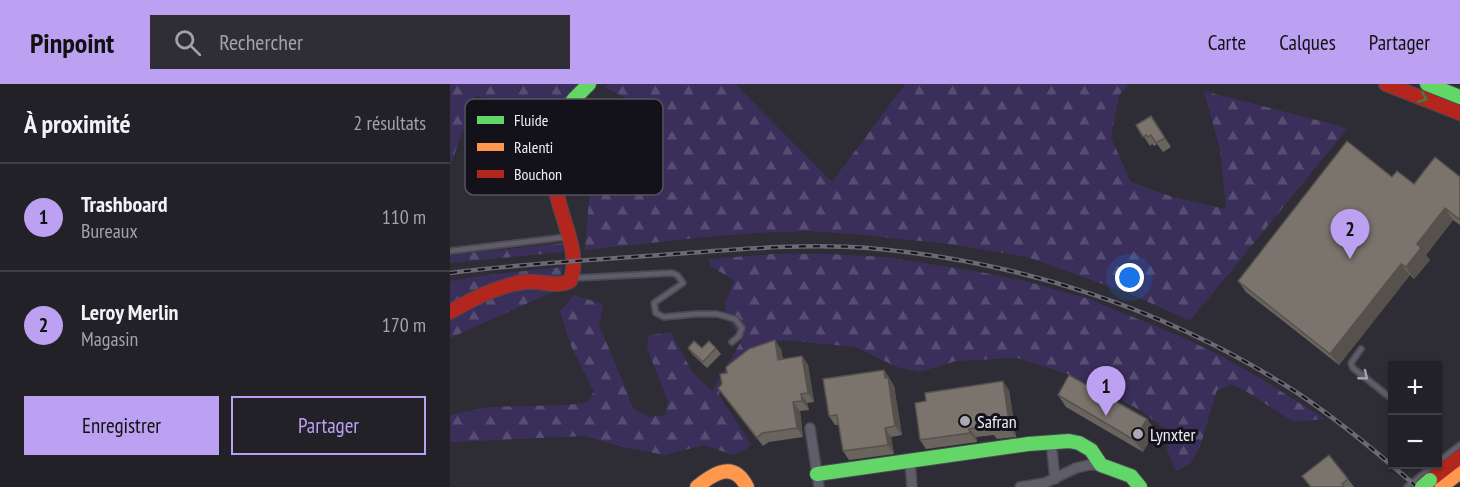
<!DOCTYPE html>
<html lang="fr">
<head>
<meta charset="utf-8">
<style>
	body { margin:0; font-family:"PT Sans Narrow",sans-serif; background:#2e2e34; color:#f1f3f6 }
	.controls { position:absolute; right:18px; bottom:18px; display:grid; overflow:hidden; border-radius:0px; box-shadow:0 2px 4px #0004 }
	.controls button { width:54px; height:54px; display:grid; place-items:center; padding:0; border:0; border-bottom:2px solid #3f3e45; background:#222128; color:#f1f3f6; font:30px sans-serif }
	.you { position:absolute; left:680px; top:194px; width:21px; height:21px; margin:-15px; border:4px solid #fff; border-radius:50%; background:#1a73e8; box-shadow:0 0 0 9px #1a73e833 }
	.badge { display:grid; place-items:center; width:39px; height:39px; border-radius:50%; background:#bca0f2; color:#111; font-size:20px; font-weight:700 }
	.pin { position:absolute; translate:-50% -50px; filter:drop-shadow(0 2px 3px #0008) }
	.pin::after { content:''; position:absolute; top:32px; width:21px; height:18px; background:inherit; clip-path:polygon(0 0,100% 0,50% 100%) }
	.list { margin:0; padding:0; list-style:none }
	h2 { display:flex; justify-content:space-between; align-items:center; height:78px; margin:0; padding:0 24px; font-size:26px }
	h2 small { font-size:20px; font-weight:400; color:#a2a3a8 }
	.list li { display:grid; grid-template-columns:39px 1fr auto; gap:18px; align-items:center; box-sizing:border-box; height:108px; padding:0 24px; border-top:2px solid #3f3e45 }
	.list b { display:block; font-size:22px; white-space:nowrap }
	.list p { margin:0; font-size:20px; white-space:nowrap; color:#a2a3a8 }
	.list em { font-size:20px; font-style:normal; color:#a2a3a8 }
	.actions { display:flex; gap:12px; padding:18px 24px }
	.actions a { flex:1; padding:14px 0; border:2px solid #bca0f2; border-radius:0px; text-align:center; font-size:21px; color:#bca0f2 }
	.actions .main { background:#bca0f2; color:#111 }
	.icon { flex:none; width:33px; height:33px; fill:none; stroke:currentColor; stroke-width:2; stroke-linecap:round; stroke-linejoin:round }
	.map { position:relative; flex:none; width:1010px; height:403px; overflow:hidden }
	header { display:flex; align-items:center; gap:36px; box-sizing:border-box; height:84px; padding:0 30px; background:#bca0f2; color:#111 }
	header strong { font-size:28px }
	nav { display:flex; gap:33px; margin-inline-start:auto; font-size:21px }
	.search { width:420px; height:54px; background:#2e2e34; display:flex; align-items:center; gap:15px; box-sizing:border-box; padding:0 21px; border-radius:0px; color:#a2a3a8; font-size:22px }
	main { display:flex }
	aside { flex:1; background:#222128 }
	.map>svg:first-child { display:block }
	.forest { fill:url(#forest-firs) }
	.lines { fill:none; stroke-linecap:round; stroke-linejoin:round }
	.lane-casing { stroke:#4a4850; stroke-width:8 }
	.street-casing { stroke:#4a4850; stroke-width:12 }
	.fast-casing { stroke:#4a4850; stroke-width:16 }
	.slow-casing { stroke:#4a4850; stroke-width:16 }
	.jam-casing { stroke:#4a4850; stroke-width:16 }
	.lane { stroke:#5f5d6a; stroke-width:4.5 }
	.street { stroke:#5f5d6a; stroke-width:9 }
	.fast { stroke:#63d668; stroke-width:14 }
	.slow { stroke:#ff974d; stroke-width:14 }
	.jam { stroke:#b3261e; stroke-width:14 }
	.rail-casing { stroke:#6b6973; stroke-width:4.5 }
	.rail { stroke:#13121a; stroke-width:2; stroke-dasharray:7; stroke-linecap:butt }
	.fast-bridge-casing { stroke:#4a4850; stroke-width:16; stroke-linecap:butt }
	.fast-bridge { stroke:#63d668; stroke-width:14 }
	.wall { fill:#6a645e }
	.shaded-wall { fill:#56514c }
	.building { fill:#7b746d; stroke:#56514c; stroke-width:1.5 }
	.oneway { stroke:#3f7e45 }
	.oneway2 { stroke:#a7a5b2 }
	.poi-dot { fill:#aba9b4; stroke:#13121a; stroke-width:2 }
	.labels { text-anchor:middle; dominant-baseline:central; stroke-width:6; stroke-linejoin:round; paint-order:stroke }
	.poi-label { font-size:18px; fill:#efedf9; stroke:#13121a; text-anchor:start }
	.key { fill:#13121a; stroke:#55545d; stroke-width:1.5 }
	.key-label { font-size:16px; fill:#efedf9 }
</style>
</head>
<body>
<header>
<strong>Pinpoint</strong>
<div class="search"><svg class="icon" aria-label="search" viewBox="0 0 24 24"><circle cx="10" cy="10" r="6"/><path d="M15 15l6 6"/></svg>Rechercher</div>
<nav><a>Carte</a><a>Calques</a><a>Partager</a></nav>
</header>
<main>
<aside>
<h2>À proximité<small>2 résultats</small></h2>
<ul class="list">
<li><span class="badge">1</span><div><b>Trashboard</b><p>Bureaux</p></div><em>110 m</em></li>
<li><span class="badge">2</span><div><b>Leroy Merlin</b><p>Magasin</p></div><em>170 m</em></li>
</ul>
<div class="actions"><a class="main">Enregistrer</a><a>Partager</a></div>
</aside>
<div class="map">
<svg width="1010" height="403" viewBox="0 0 1010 403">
	<defs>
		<pattern id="forest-firs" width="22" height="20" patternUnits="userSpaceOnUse" patternTransform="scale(1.5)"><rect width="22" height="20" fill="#3a2f5a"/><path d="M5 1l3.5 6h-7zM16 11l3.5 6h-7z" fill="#574d72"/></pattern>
	</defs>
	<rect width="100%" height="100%" fill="#2e2c35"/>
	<g class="forest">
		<path d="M0 0H128L112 21 104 44 26 11 0 82Z"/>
		<path d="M159 0H285L382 98 455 0H679L669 11 661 54 681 98 723 113 776 125 770 66 754 7 898 44 740 237 683 211 577 173 500 160 413 151 361 147 308 149 266 152 135 166 140 105 120 77 188 67 190 21 154 3Z"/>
		<path d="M114 159 113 168 0 179V171Z"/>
		<path d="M324 170H379L435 173 530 188 575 197 636 214 730 252 773 273 813 296 875 335 844 338 794 306 782 301 767 306 750 363 740 380 726 387 717 366 715 345 690 326 621 291 567 274 506 277 470 288 447 283 405 263 333 256 301 265 272 295 269 311 301 360 296 365 283 371 254 361 215 371 174 363 134 352 3 358 0 357V331L39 323 115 321 136 319 144 308 121 262 110 227 124 211 153 220 149 242 164 276 183 324 198 333 215 331 218 317 197 264 199 251 221 248 242 288 262 307 292 256 274 230 276 218 284 196 260 182 259 175Z"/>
		<path d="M113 183 107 206 0 254V197L38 191Z"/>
	</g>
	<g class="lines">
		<defs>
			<g id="lane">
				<path d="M42 78 30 32 34 24 43 22 112 42"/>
				<path d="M0 167 116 153"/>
				<path d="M125 194 222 189 227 191 233 199 204 219 206 229 214 233 246 230H267L285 235 292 244 289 252 282 258"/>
				<path d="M911 265 901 279 903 284 942 315"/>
				<path d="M988 378 1010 361"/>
				<path d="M957 403 985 380"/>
			</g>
			<g id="street">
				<path d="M360 344 369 403"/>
				<path d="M601 358 605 395"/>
				<path d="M460 377 462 403"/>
				<path d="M570 403 595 399 626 384 639 381H651"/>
			</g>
			<g id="fast">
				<path d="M977 0 1010 13"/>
				<path d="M105 95 117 25 124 15 139 0"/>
				<path d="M367 390 578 360 619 357 629 359 641 366 651 381 681 392 690 403"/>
			</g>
			<g id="slow">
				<path d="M247 403C265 388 284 377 297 403"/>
				<path d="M991 403 1010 388"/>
			</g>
			<g id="jam">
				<path d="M936 0 1010 29"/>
				<path d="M0 228C23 214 47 202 74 198 89 196 107 204 120 197 133 167 105 126 105 95"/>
				<path d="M980 396 1010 373"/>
			</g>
		</defs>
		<use href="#lane" class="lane-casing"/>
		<use href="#street" class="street-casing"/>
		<use href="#fast" class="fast-casing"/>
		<use href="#slow" class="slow-casing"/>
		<use href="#jam" class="jam-casing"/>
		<use href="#lane" class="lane"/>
		<use href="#street" class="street"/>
		<use href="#fast" class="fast"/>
		<use href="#slow" class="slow"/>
		<use href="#jam" class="jam"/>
		<defs>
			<path id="rail" d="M0 189C70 180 141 176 211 171 280 166 349 159 418 164 571 177 720 226 849 310 891 338 929 370 967 403"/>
		</defs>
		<use href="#rail" class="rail-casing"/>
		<use href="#rail" class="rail"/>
		<defs>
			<path id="fast-bridge" d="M972 403 980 396"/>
		</defs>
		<use href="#fast-bridge" class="fast-bridge-casing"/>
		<use href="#fast-bridge" class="fast-bridge"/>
	</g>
	<g class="wall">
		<path d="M701 32 721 63 713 68 707 60 704 62 702 60 700 62 686 41Z"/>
		<path d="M183 33 182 60 161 59 155 50Z"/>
		<path d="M56 67 59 77 53 80 51 77Z"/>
		<path d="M30 80 33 88 52 80 56 85 60 96 34 106 30 101Z"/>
		<path d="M942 93 964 100 1010 93V141L1003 136 976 171 980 176 964 195 960 191 889 281 796 208 788 197Z"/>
		<path d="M238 264H266L271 270 257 284 242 270Z"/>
		<path d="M331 265 333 275 352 272 358 281 364 318 357 319 359 326 350 327 353 353 319 358 313 362 268 304 272 300 277 289Z"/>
		<path d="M434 286 444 302 452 351 441 353 444 370 399 376 393 367 389 341H385L379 332Z"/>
		<path d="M559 306 566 353 547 355 544 351 526 353 527 358 476 365 470 356Z"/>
		<path d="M608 311 697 335 705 347 693 368 616 323Z"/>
		<path d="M852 392 898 395 904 403H860Z"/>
	</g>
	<g class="shaded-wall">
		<path d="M177 24 183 33 182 60 176 51Z"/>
		<path d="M995 124 1003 136 976 171 980 176 964 195 956 183 967 160Z"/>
		<path d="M951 180 960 191 889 281 880 270Z"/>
		<path d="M325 256 331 265 334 285 328 276Z"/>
		<path d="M352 272 358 281 364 318 358 309Z"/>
		<path d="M434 286 444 302 452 351 445 342Z"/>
		<path d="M553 297 559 306 566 353 560 344Z"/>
		<path d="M351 310 357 319 359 326 352 317Z"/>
		<path d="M343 318 350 327 353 353 347 344Z"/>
		<path d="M697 335 705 347 693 368 684 356Z"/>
		<path d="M435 344 441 353 444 370 438 361Z"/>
		<path d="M519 345 526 353 527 358 520 349Z"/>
	</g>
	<g class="building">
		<path d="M701 32 715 54 706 59 701 51 698 53 696 51 693 53 686 41Z"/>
		<path d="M897 57 942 93 947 87 964 100 985 73 1010 93V136L995 124 967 160 971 164 956 183 951 180 880 270 788 197Z"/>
		<path d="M325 256 328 276 352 272 358 309 351 310 352 317 343 318 347 344 312 349 307 354 268 304 272 300 270 290 277 289 276 283 299 265Z"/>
		<path d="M244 257 252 264 259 257 266 264 253 278 238 264Z"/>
		<path d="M434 286 435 294 438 293 445 342 435 344 438 361 393 367 387 331 379 332 373 295Z"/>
		<path d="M619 291 697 335 684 356 608 311Z"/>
		<path d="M553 297 560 344 541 346 540 341 519 345 520 349 470 356 465 319 476 317 475 309Z"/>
		<path d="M879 371 898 395 892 400 894 403H861L852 392Z"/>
	</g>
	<defs><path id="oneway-chevron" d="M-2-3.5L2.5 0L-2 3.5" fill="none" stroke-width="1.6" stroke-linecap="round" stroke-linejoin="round" transform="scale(1.5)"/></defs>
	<use class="oneway" href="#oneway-chevron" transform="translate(973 14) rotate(22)"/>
	<use class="oneway2" href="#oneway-chevron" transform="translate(914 292) rotate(39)"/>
	<g class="poi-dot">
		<circle cx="515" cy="337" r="6"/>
		<circle cx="688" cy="350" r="6"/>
	</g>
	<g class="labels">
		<g class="poi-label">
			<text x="527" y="337">Safran</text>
			<text x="700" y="350">Lynxter</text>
		</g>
	</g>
	<rect x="15" y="15" width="198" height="96" rx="9" class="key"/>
	<rect x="27" y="32" width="27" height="8" fill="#63d668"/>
	<rect x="27" y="59" width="27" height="8" fill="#ff974d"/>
	<rect x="27" y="86" width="27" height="8" fill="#b3261e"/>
	<g class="key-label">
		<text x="64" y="42">Fluide</text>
		<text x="64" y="69">Ralenti</text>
		<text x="64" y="96">Bouchon</text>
	</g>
</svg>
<div class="controls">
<button>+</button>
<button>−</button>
</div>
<div class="you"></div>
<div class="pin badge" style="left:656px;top:332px">1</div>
<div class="pin badge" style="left:900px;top:175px">2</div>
</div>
</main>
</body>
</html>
